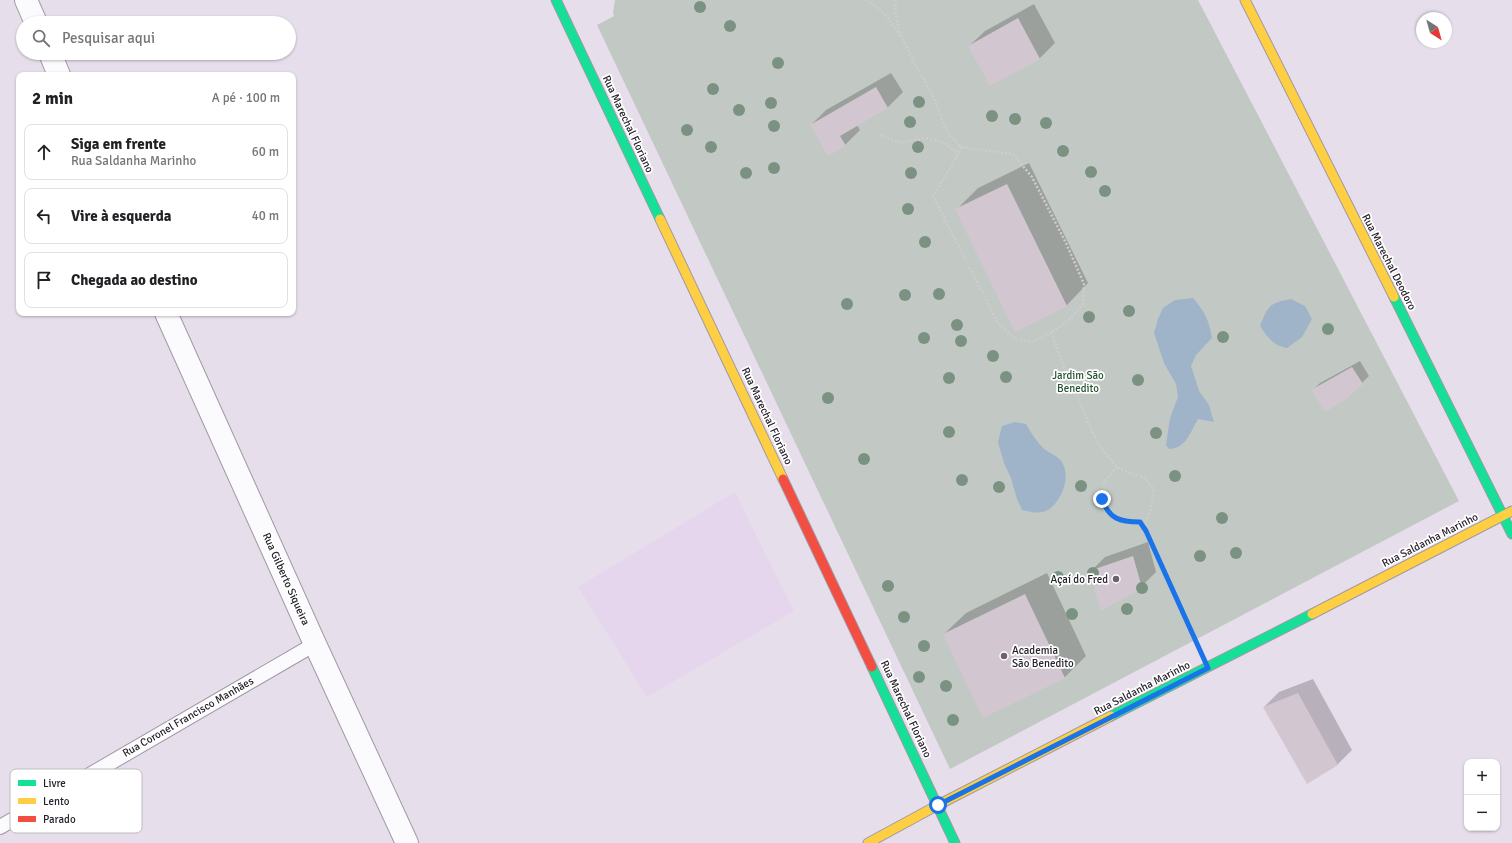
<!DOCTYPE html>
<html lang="pt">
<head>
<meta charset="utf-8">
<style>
	body { margin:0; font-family:Signika,sans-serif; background:#f2f2f2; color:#202124 }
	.controls { position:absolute; right:12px; bottom:12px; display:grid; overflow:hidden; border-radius:8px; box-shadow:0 1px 3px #0004 }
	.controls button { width:36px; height:36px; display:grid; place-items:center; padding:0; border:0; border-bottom:1px solid #e0e0e0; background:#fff; color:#202124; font:20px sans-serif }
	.compass { position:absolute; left:1416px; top:12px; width:36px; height:36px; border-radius:50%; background:#fff; box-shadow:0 1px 3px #0004; rotate:143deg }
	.stop { position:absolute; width:12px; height:12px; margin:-9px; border:3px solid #1a73e8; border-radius:50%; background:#fff }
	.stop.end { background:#1a73e8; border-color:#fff; box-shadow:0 1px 4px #0008 }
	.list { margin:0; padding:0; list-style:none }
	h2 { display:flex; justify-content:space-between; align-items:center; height:52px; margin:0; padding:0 16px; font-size:17px }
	h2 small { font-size:13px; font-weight:400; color:#757577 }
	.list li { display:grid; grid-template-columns:26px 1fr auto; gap:12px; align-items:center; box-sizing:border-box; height:56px; margin:0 8px 8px; padding:0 8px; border:1px solid #e0e0e0; border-radius:8px }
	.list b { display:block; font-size:15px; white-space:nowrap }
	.list p { margin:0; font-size:13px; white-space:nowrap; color:#757577 }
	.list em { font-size:13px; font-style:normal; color:#757577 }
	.icon { flex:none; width:22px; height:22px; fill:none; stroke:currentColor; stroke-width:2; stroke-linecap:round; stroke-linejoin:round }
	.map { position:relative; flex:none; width:1512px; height:843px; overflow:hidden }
	.search { position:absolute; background:#fff; box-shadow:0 1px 3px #0004; left:16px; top:16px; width:280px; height:44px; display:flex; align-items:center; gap:10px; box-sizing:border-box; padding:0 14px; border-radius:22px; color:#757577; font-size:15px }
	.panel { position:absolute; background:#fff; box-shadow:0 1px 3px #0004; left:16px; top:72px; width:280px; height:244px; border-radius:8px }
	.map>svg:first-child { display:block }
	.built { fill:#e5d6ed }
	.green { fill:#c2c9c4 }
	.water { fill:#9fb3c9 }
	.shadow { fill:#0003 }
	.building { fill:#d2c7d1 }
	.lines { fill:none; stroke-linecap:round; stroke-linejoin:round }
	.lane-casing { stroke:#a099a4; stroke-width:16 }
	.street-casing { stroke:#a099a4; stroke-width:24 }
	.fast-casing { stroke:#a099a4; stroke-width:11 }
	.slow-casing { stroke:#a099a4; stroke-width:11 }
	.jam-casing { stroke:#a099a4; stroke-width:11 }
	.path { stroke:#cfccd1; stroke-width:2.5; stroke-dasharray:2 2; stroke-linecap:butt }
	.lane { stroke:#fbfafc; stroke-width:14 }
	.street { stroke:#fbfafc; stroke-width:22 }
	.fast { stroke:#16e098; stroke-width:9 }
	.slow { stroke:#ffcf43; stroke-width:9 }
	.jam { stroke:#f24e42; stroke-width:9 }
	.tree { fill:#7b9283 }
	.route { stroke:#1a73e8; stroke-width:5 }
	.poi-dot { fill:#6a636e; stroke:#fff; stroke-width:1.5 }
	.labels { text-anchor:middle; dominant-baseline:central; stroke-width:3.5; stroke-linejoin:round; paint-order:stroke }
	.street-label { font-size:11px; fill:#27212b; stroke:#fff }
	.park-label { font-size:11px; fill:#23542e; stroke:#fff }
	.poi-label { font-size:11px; fill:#27212b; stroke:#fff; text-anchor:end }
	.key { fill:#fff; stroke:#bebcbf; stroke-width:1 }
	.key-label { font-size:11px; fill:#27212b }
</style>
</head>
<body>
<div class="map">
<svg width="1512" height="843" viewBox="0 0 1512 843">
	<rect width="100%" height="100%" fill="#e7deeb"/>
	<path class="built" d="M735 492 794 611 647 697 578 587Z"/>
	<path class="green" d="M615 0H1198L1459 501 950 769 597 25 614 16 613 13Z"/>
	<g class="water">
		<path d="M1193 298C1205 312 1209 320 1212 338L1196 355 1191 366 1199 391 1209 405 1214 422 1198 419C1190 432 1187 448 1169 449L1166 445 1170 418 1178 397 1176 384 1164 363 1154 333 1158 319 1163 308 1175 300Z"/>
		<path d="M1291 299 1305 306 1312 319 1302 337 1287 348C1273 345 1268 338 1260 326 1268 306 1269 303 1291 299Z"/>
		<path d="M1015 422 1026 424C1031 433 1037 442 1044 449 1048 452 1053 454 1057 457 1071 468 1066 489 1057 501 1047 515 1038 514 1022 510L1017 499 1011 478 1004 463 998 442 1002 426Z"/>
	</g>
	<g class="shadow">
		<path d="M1034 4 1055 43 1040 58 991 85 969 46 985 31Z"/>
		<path d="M891 73 903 92 888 107 857 125 860 130 845 145 811 125 826 110Z"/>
		<path d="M1029 163 1088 283 1067 305 1015 330 956 210 978 188Z"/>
		<path d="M1360 361 1369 376 1362 383 1313 390 1320 383Z"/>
		<path d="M1148 542 1156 572 1141 587 1090 572 1105 557Z"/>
		<path d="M1047 573 1086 656 1065 677 983 717 944 634 966 613Z"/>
		<path d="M1313 679 1352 750 1337 765 1264 707 1279 692Z"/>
	</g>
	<g class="building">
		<path d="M1018 18 1040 59 990 86 968 46Z"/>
		<path d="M876 87 888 108 840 136 846 146 828 156 810 125Z"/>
		<path d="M1007 184 1067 306 1015 332 955 209Z"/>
		<path d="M1352 367 1363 384 1346 399 1325 412 1311 390Z"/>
		<path d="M1133 556 1142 588 1101 611 1089 571Z"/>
		<path d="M1025 594 1065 678 983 718 943 634Z"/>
		<path d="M1298 693 1338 765 1307 784 1263 707Z"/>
	</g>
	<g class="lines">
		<defs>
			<path id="lane" d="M0 827 315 644"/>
			<g id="street">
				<path d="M26 0 36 23"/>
				<path d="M50 53 59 75"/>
				<path d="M166 313 315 644 407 843"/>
			</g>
			<g id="fast">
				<path d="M556 0 660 219"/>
				<path d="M1394 297 1512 534"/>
				<path d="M872 667 955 843"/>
				<path d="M1111 716 1312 614"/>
			</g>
			<g id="slow">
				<path d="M1245 0 1394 297"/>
				<path d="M660 219 783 479"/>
				<path d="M1312 614 1512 511"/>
				<path d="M868 843 938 805 1111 716"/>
			</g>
			<path id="jam" d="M783 479 872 667"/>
		</defs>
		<use href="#lane" class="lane-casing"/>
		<use href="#street" class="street-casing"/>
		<use href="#fast" class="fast-casing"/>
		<use href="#slow" class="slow-casing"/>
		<use href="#jam" class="jam-casing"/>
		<g class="path">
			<path d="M866 0C883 10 892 21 901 38"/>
			<path d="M896 0C891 31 920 70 933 96 939 108 941 122 949 133 952 138 957 142 961 147L1013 154 1032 177 1066 243 1084 284 1083 304 1067 322 1051 332 1063 365 1098 444 1117 467 1129 473 1144 477 1154 490 1151 508 1144 526 1196 642"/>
			<path d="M880 135 901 143 925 138 945 143 958 154"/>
			<path d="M961 147 954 162 933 196 998 323 1015 339 1033 342 1051 332"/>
			<path d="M1117 467 1105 481 1102 499 1105 509 1119 521 1140 522 1143 527"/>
		</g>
		<use href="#lane" class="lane"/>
		<use href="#street" class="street"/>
		<use href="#fast" class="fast"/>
		<use href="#slow" class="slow"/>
		<use href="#jam" class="jam"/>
	</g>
	<g class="tree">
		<circle cx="700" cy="7" r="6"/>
		<circle cx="730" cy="26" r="6"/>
		<circle cx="778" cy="63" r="6"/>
		<circle cx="713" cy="89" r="6"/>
		<circle cx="919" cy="102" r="6"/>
		<circle cx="771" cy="103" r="6"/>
		<circle cx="739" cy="110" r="6"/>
		<circle cx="992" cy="116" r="6"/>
		<circle cx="1015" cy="119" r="6"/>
		<circle cx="910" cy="122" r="6"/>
		<circle cx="1046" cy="123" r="6"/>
		<circle cx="774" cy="126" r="6"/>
		<circle cx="687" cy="130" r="6"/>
		<circle cx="711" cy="147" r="6"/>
		<circle cx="918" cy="147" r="6"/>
		<circle cx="1063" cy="151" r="6"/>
		<circle cx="774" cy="168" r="6"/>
		<circle cx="1091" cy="172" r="6"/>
		<circle cx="746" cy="173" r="6"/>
		<circle cx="911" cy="173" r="6"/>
		<circle cx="1105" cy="191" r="6"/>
		<circle cx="908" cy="209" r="6"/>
		<circle cx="925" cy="242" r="6"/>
		<circle cx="939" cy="294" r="6"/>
		<circle cx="905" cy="295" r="6"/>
		<circle cx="847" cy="304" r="6"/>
		<circle cx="1129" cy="311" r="6"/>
		<circle cx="1089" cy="317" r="6"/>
		<circle cx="957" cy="325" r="6"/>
		<circle cx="1328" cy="329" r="6"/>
		<circle cx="1223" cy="337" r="6"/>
		<circle cx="924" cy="338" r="6"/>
		<circle cx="961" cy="341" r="6"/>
		<circle cx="993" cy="356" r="6"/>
		<circle cx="1006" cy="377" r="6"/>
		<circle cx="949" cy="378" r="6"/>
		<circle cx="1138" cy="380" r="6"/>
		<circle cx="828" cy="398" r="6"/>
		<circle cx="949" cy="432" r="6"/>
		<circle cx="1156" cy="433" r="6"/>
		<circle cx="864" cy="459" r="6"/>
		<circle cx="1175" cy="476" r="6"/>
		<circle cx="962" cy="480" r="6"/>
		<circle cx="1081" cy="486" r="6"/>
		<circle cx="999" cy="487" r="6"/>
		<circle cx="1222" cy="518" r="6"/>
		<circle cx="1236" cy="553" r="6"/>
		<circle cx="1200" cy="556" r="6"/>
		<circle cx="1093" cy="573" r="6"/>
		<circle cx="1058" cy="577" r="6"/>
		<circle cx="888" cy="586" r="6"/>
		<circle cx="1142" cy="588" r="6"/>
		<circle cx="1127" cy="609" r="6"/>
		<circle cx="1072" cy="614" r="6"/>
		<circle cx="904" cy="617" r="6"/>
		<circle cx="924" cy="646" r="6"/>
		<circle cx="919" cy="677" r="6"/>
		<circle cx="946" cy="686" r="6"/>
		<circle cx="953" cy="720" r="6"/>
	</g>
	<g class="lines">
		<path class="route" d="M938 805 1208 668 1146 531 1140 522C1120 522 1109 519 1102 499"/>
	</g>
	<g class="poi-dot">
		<circle cx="1116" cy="579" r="4"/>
		<circle cx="1004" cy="656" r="4"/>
	</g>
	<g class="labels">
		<g class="street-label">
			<text transform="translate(628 124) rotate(65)">Rua Marechal Floriano</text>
			<text transform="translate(1389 262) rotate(63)">Rua Marechal Deodoro</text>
			<text transform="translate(767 416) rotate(65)">Rua Marechal Floriano</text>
			<text transform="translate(1430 540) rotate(-27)">Rua Saldanha Marinho</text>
			<text transform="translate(286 579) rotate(66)">Rua Gilberto Siqueira</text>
			<text transform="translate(1142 688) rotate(-27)">Rua Saldanha Marinho</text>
			<text transform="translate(906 709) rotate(65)">Rua Marechal Floriano</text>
			<text transform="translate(188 717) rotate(-30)">Rua Coronel Francisco Manhães</text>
		</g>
		<g class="park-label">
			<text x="1078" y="375">Jardim São<tspan x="1078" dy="13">Benedito</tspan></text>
		</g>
		<g class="poi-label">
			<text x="1108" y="579">Açaí do Fred</text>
			<text x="1012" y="650" text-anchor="start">Academia<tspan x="1012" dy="13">São Benedito</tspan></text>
		</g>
	</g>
	<rect x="10" y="769" width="132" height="64" rx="6" class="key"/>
	<rect x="18" y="780" width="18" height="6" fill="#16e098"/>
	<rect x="18" y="798" width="18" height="6" fill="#ffcf43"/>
	<rect x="18" y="816" width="18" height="6" fill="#f24e42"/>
	<g class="key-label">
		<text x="43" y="787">Livre</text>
		<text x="43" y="805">Lento</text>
		<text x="43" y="823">Parado</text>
	</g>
</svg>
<div class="controls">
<button>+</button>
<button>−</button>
</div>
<svg class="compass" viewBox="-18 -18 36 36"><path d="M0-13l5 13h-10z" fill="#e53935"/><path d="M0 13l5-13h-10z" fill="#757577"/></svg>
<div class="stop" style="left:938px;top:805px"></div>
<div class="stop end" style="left:1102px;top:499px"></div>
<div class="search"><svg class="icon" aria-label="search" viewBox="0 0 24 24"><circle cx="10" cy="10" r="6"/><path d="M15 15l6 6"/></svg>Pesquisar aqui</div>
<section class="panel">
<h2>2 min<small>A pé · 100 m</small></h2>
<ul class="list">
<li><svg class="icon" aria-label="ahead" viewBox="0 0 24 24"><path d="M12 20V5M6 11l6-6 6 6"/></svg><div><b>Siga em frente</b><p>Rua Saldanha Marinho</p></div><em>60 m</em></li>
<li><svg class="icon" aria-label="left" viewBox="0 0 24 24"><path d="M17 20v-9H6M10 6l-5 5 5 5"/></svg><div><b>Vire à esquerda</b></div><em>40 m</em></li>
<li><svg class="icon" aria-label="arrive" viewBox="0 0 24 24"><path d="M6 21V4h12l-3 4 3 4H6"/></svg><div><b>Chegada ao destino</b></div></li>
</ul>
</section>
</div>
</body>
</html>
